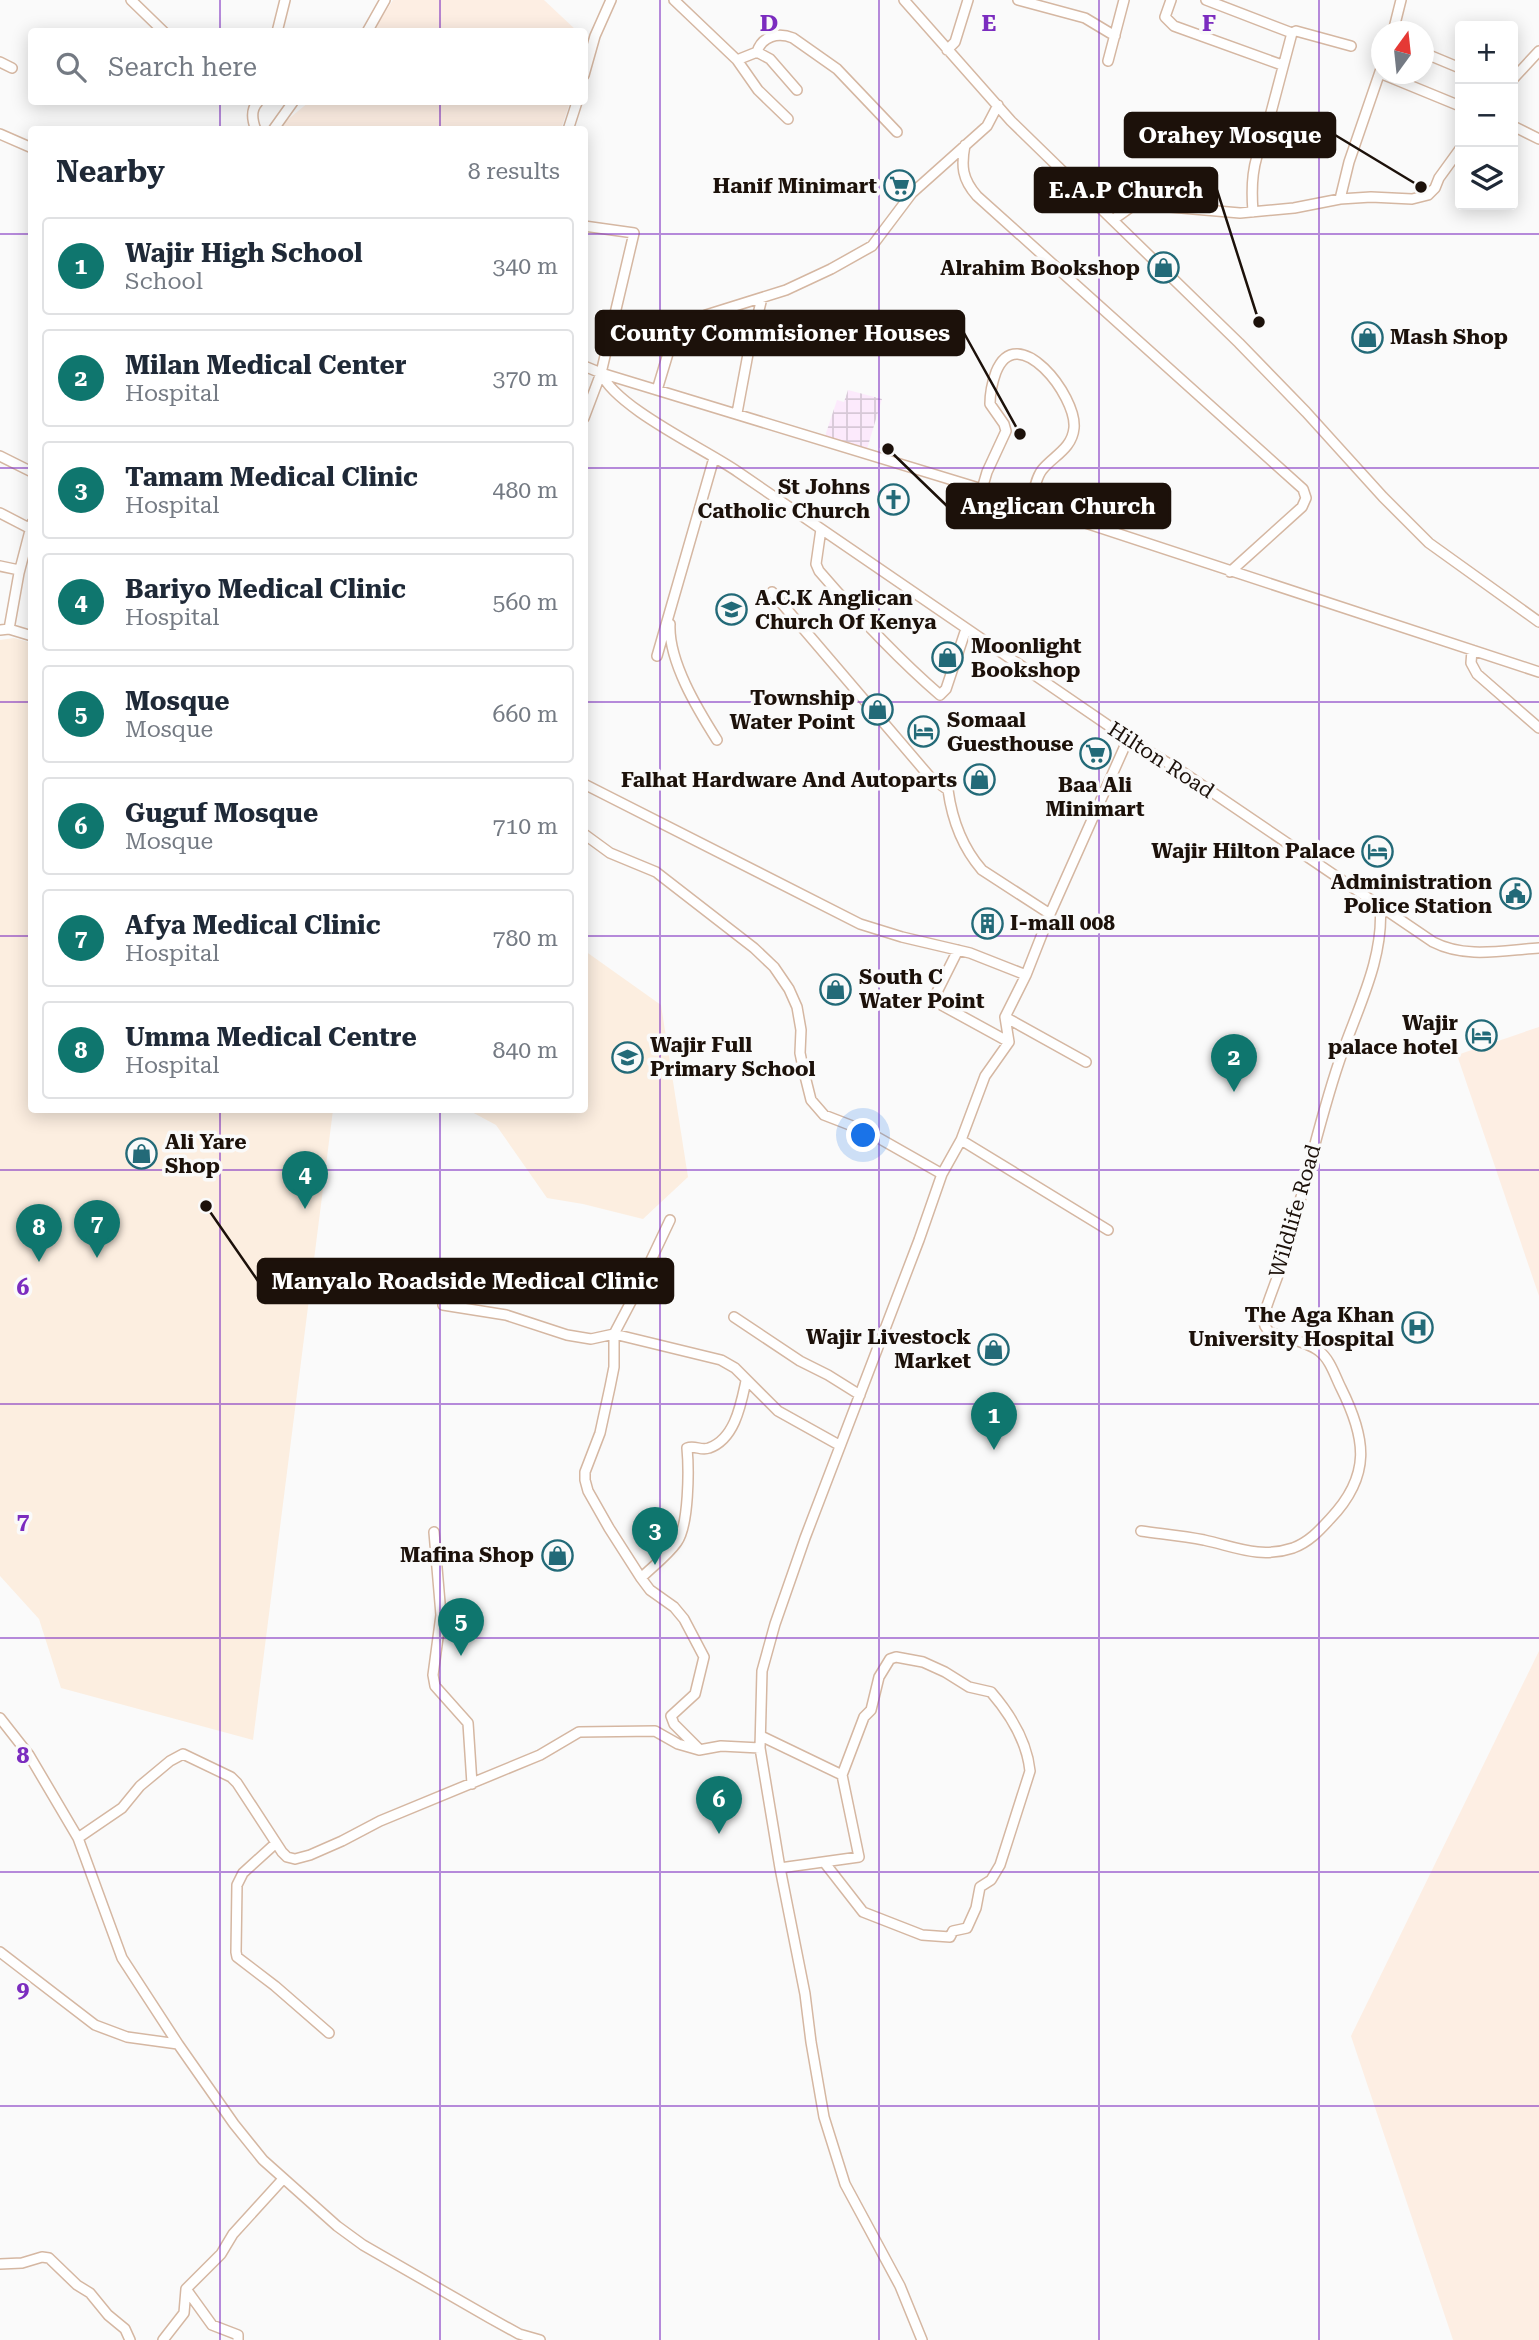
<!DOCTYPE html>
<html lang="en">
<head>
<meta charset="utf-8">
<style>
  body { margin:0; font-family:"Roboto Serif",serif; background:#f2f2f3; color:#1f2937 }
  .controls { position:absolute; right:21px; top:21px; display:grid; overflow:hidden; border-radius:7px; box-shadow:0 4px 18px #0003 }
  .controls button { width:63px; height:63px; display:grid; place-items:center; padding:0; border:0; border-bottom:2px solid #e0e1e3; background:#fff; color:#1f2937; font:35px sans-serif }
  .compass { position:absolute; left:1371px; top:21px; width:63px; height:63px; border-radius:50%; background:#fff; box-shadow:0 4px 18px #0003; rotate:15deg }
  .you { position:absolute; left:864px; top:1136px; width:24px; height:24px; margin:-18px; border:5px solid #fff; border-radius:50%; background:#1a73e8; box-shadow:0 0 0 10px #1a73e833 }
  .badge { display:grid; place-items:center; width:46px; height:46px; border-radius:50%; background:#0f766e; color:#fff; font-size:23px; font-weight:700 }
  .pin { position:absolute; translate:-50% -58px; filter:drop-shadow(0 2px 4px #0008) }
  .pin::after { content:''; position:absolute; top:37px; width:24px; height:21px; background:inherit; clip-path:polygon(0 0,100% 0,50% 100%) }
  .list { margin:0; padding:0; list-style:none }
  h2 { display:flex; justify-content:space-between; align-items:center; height:91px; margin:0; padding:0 28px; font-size:30px }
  h2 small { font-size:23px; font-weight:400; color:#747a83 }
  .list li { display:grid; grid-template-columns:46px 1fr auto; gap:21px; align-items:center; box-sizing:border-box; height:98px; margin:0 14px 14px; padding:0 14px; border:2px solid #e0e1e3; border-radius:7px }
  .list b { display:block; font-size:26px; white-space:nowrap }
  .list p { margin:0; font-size:23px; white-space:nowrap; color:#747a83 }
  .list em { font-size:23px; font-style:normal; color:#747a83 }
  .icon { flex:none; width:38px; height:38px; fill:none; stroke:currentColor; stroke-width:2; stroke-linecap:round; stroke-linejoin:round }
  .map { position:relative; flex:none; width:1539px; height:2340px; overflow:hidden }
  .search { position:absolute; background:#fff; box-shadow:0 4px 18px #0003; left:28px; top:28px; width:560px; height:77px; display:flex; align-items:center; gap:18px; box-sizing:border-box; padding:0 24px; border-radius:7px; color:#747a83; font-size:26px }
  .panel { position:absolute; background:#fff; box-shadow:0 4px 18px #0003; left:28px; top:126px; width:560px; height:987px; border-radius:7px }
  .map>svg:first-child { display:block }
</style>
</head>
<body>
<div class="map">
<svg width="1539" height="2340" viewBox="0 0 1539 2340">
  <defs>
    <pattern id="industrial-grid" width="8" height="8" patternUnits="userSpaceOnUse" patternTransform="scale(1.75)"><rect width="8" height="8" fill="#fceafc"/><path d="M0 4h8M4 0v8" fill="none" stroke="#d7c8d7"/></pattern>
  </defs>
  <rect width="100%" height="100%" fill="#fafafa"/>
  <path fill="#fdeee3" d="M393 0H544L577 31H373Z
    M309 102H570L561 129H281L286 121Z
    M1539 1027V1296L1457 1055Z
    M1539 1651V2340H1453L1351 2036Z"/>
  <path fill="url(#industrial-grid)" d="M848 390 882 399 867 449 825 436 837 400 844 402Z"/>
  <path fill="#fceee0" d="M14 638 32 643V1110H333L253 1740 61 1688 39 1619 0 1576V640Z
    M585 951 661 1005 688 1177 643 1219 583 1204 547 1198 496 1125 468 1110H584Z"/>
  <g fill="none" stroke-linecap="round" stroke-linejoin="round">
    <defs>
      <path id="minor" d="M131 0 164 32
        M674 0 737 60 758 90 788 119
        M904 0 1011 121 1239 343 1306 412 1383 497 1429 543 1539 622
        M1018 0 1085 18 1115 36
        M1171 0 1165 17 1174 26 1282 65
        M1206 0 1292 33 1296 31 1351 46
        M277 32 285 0
        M367 32 385 0
        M1393 32 1401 0
        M947 50 955 42 968 0
        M757 52 770 59 797 90
        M1424 53 1460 68
        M737 60 757 52C762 36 778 32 793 38L837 69 897 132
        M1108 61 1124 0
        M0 62 12 68
        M1382 74 1460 106
        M584 75 595 36 611 0
        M1513 79 1539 51
        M1405 83 1411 74
        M1513 126 1539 139
        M256 130C252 120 251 109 258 102
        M273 130 293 102
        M568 130 577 102
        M0 134 32 148
        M965 145C961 166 962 179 977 196L1303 489 1306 498 1302 507 1230 572
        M1340 199 1349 162 1382 66
        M1253 212C1251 186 1252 162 1264 139L1292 33
        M1114 219 1135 204 1240 213 1294 208 1340 199 1371 197 1412 199 1428 195 1435 188 1439 178 1460 149
        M584 226 634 233 601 373 584 418
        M584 366 601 373 982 489 1539 672
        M601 373C616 408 705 449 738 472 868 561 998 650 1128 739L1181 771 1433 942C1466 959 1504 950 1539 948
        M657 390 673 337 680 326 706 315 786 290 831 269 872 246 912 193 987 126 998 105
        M737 413 748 354 762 298
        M0 456 32 472
        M982 489 987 472 1006 431 1004 424 990 404C990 393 992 383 996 372 1017 319 1077 396 1074 428 1072 449 1053 456 1042 470 1035 479 1033 496 1031 506
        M0 513 29 528
        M821 529 816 564 819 571C857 615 896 657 940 695L946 689 966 629
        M0 566 19 570
        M772 592 930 777 948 790C952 819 962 847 982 870L1050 914
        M670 624C668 661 698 710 717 740
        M9 629 32 636
        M0 630 9 629 19 573 32 523
        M1472 650 1471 663 1477 674 1539 728
        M657 656 714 458
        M584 784 860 924 902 937 970 953 1026 975
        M584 834 610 853 656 872 754 948 774 967 789 989 797 1007 801 1030 800 1053 804 1072 811 1100 824 1115 868 1132 942 1174
        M958 950 935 996 936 1002 1009 1042
        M1005 1017 1086 1062
        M961 1140 1108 1230
        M670 1220 634 1296 614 1334V1367L610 1387 600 1433 585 1472V1480L588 1491 609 1528 641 1578 650 1590 674 1607 684 1619 704 1657 695 1694 671 1716 674 1724 698 1748
        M443 1305 506 1315 567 1335 591 1339 614 1334 721 1360 735 1368 778 1411 839 1445
        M734 1317 800 1361 828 1375 860 1395
        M1141 1531C1162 1534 1183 1536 1204 1540 1236 1547 1260 1559 1293 1548 1309 1542 1319 1531 1330 1519 1372 1475 1366 1438 1341 1388 1335 1376 1330 1359 1319 1351 1306 1341 1285 1338 1269 1332L1265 1326 1263 1318C1269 1297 1278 1278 1284 1257 1304 1193 1317 1127 1339 1062 1356 1011 1385 959 1380 904
        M434 1532 441 1615 433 1675 435 1686 468 1723 472 1784
        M641 1578C652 1567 668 1555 677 1542 689 1525 689 1469 687 1448 695 1445 701 1451 709 1448 735 1439 741 1404 746 1381
        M0 1718 29 1755 78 1838 122 1958 178 2044
        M761 1736 842 1775
        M78 1838 122 1808 140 1786 170 1761 183 1754 231 1777 237 1783 282 1852 287 1857 295 1859 310 1855 342 1841 380 1821 540 1755 579 1732 655 1731 678 1744 699 1750 721 1746 760 1748
        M276 1843 243 1873 237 1885 236 1952 237 1957 275 1986 329 2033
        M780 1868 859 1857 842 1775 864 1717 871 1710 879 1677 890 1659 896 1657 923 1662 945 1672 969 1687 991 1692C1010 1714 1027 1742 1030 1771L1000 1865 991 1880 980 1887 976 1908 967 1928 953 1931 950 1937 922 1935 863 1912 824 1862
        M0 1952 95 2025 127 2037 178 2044 234 2124 263 2160 337 2226 363 2245 490 2318 519 2334 540 2340
        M0 2264 22 2263 42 2257 49 2258 77 2285 90 2293 108 2315 125 2329 130 2340
        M186 2289 212 2325 238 2335V2340
        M163 2340 184 2313 186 2289 221 2254 233 2234 283 2179
        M922 2340 900 2286 845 2184 824 2117 811 2042 805 1994 780 1868 760 1748 762 1671 775 1624 805 1538 919 1240 942 1174 961 1140 985 1076 1009 1042 1005 1017 1026 975 1050 914 1128 739"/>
    </defs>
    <use href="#minor" stroke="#d5b7a2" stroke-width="12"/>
    <use href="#minor" stroke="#fff" stroke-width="9"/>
  </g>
  <path fill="none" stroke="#7b2cbf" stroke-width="2" stroke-opacity="0.55" d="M220 0V32M440 0V32M660 0V2340M879 0V2340M1099 0V2340M1319 0V2340M220 102V130M440 102V130M0 234H32M584 234H1539M0 468H32M584 468H1539M0 702H32M584 702H1539M0 936H32M584 936H1539M220 1110V2340M440 1110V2340M0 1170H1539M0 1404H1539M0 1638H1539M0 1872H1539M0 2106H1539"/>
  <defs>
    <symbol id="supermarket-ring" viewBox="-11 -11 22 22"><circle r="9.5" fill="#fafafa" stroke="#236a78" stroke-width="1.5"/><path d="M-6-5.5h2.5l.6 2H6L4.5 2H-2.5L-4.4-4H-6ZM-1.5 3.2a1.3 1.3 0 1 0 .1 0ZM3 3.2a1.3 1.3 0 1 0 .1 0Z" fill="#236a78"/></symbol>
    <symbol id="shop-ring" viewBox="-11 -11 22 22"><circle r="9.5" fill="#fafafa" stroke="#236a78" stroke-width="1.5"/><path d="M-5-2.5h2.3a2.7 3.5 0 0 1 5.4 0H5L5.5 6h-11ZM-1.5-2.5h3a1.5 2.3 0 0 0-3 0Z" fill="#236a78"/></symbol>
    <symbol id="church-ring" viewBox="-11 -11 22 22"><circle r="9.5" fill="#fafafa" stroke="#236a78" stroke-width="1.5"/><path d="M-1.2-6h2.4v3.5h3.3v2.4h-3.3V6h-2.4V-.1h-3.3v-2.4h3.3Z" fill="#236a78"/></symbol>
    <symbol id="school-ring" viewBox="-11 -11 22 22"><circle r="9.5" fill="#fafafa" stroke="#236a78" stroke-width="1.5"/><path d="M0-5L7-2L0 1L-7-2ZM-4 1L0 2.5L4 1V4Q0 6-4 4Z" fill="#236a78"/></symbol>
    <symbol id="hotel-ring" viewBox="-11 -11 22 22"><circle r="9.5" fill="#fafafa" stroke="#236a78" stroke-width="1.5"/><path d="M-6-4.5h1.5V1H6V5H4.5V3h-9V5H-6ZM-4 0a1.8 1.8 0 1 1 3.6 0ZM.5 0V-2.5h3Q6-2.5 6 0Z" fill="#236a78"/></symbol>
    <symbol id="civic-ring" viewBox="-11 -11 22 22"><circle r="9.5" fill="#fafafa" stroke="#236a78" stroke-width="1.5"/><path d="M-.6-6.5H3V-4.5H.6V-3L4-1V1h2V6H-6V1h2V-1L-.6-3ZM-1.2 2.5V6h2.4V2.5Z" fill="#236a78"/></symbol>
    <symbol id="building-ring" viewBox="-11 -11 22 22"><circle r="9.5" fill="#fafafa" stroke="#236a78" stroke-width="1.5"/><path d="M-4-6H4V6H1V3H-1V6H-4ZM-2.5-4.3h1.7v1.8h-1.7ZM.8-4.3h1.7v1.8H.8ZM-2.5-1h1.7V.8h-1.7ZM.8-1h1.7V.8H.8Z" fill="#236a78"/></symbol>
    <symbol id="hospital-ring" viewBox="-11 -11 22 22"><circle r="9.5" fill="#fafafa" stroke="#236a78" stroke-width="1.5"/><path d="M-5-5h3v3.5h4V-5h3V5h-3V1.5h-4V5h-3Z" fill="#236a78"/></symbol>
  </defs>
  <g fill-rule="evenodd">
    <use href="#supermarket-ring" x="882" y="168" width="35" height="35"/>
    <use href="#shop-ring" x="1146" y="250" width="35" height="35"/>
    <use href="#shop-ring" x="1350" y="320" width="35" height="35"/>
    <use href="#church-ring" x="876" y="482" width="35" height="35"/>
    <use href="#school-ring" x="714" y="592" width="35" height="35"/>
    <use href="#shop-ring" x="930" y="640" width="35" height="35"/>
    <use href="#shop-ring" x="860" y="692" width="35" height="35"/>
    <use href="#hotel-ring" x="906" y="714" width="35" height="35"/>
    <use href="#supermarket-ring" x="1078" y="736" width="35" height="35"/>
    <use href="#shop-ring" x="962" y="762" width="35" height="35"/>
    <use href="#hotel-ring" x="1360" y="834" width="35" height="35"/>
    <use href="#civic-ring" x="1498" y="876" width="35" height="35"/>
    <use href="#building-ring" x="970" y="906" width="35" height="35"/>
    <use href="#shop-ring" x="818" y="972" width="35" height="35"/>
    <use href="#hotel-ring" x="1464" y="1018" width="35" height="35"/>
    <use href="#school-ring" x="610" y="1040" width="35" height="35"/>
    <use href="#shop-ring" x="124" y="1136" width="35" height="35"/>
    <use href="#hospital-ring" x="1400" y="1310" width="35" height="35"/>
    <use href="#shop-ring" x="976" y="1332" width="35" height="35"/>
    <use href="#shop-ring" x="540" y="1538" width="35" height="35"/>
  </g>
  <g text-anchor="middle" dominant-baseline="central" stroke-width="7" stroke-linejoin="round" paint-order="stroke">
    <g font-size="21" font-weight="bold" fill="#1c110a" stroke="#fafafa" text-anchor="end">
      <text x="877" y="186">Hanif Minimart</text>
      <text x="1140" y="268">Alrahim Bookshop</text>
      <text x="1390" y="337" text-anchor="start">Mash Shop</text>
      <text x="870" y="487">St Johns<tspan x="870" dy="24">Catholic Church</tspan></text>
      <text x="755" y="598" text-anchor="start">A.C.K Anglican<tspan x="755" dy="24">Church Of Kenya</tspan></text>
      <text x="971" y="646" text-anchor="start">Moonlight<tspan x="971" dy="24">Bookshop</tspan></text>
      <text x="855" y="698">Township<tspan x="855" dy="24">Water Point</tspan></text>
      <text x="947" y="720" text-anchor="start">Somaal<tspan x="947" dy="24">Guesthouse</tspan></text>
      <text x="957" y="780">Falhat Hardware And Autoparts</text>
      <text x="1095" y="785" text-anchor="middle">Baa Ali<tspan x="1095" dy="24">Minimart</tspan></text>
      <text x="1355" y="851">Wajir Hilton Palace</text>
      <text x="1492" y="882">Administration<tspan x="1492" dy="24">Police Station</tspan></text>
      <text x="1010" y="923" text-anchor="start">I-mall 008</text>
      <text x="859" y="977" text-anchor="start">South C<tspan x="859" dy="24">Water Point</tspan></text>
      <text x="1458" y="1023">Wajir<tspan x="1458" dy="24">palace hotel</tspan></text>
      <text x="650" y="1045" text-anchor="start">Wajir Full<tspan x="650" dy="24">Primary School</tspan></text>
      <text x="165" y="1142" text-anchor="start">Ali Yare<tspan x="165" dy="24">Shop</tspan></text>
      <text x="1394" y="1315">The Aga Khan<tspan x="1394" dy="24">University Hospital</tspan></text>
      <text x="971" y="1337">Wajir Livestock<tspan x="971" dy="24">Market</tspan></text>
      <text x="534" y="1555">Mafina Shop</text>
    </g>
    <g font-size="21" fill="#1c110a" stroke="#fafafa">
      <text transform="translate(1161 760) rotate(33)">Hilton Road</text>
      <text transform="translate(1295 1211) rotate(-74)">Wildlife Road</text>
    </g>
  </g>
  <g font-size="23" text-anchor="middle" font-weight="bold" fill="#7b2cbf" stroke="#fafafa" stroke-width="7" stroke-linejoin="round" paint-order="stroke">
    <text x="769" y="31">D</text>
    <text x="989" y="31">E</text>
    <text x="1209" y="31">F</text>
    <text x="23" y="1295">6</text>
    <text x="23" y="1529">7</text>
    <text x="23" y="1763">8</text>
    <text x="23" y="1997">9</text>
  </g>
  <path fill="none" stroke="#1c110a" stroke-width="2.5" d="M1421 187L1335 135M1259 322L1217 190M1020 434L964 333M888 449L947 506M206 1206L258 1281"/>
  <g fill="#1c110a" stroke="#fafafa" stroke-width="2.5">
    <circle cx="1421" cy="187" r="7"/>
    <circle cx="1259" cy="322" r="7"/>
    <circle cx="1020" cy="434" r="7"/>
    <circle cx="888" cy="449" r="7"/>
    <circle cx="206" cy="1206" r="7"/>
  </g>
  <g fill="#1c110a" stroke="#1c110a" stroke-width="2.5">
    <rect x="1125" y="113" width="210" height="44" rx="7"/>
    <rect x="1035" y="168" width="182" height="44" rx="7"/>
    <rect x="596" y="311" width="368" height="44" rx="7"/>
    <rect x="947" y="484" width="223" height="44" rx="7"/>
    <rect x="258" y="1259" width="415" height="44" rx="7"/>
  </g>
  <g font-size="23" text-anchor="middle" font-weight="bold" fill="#fff">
    <text x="1230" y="143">Orahey Mosque</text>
    <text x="1126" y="198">E.A.P Church</text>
    <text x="780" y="341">County Commisioner Houses</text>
    <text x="1058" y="514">Anglican Church</text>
    <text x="465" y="1289">Manyalo Roadside Medical Clinic</text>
  </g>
</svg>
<div class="controls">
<button>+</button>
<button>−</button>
<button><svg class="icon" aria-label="layers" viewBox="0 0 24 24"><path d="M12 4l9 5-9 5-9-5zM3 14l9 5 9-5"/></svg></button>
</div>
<svg class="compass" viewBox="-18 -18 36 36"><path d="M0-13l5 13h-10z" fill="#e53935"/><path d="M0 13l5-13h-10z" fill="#747a83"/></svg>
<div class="you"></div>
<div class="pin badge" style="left:994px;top:1450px">1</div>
<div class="pin badge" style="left:1234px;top:1092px">2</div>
<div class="pin badge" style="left:655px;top:1565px">3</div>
<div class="pin badge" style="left:305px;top:1209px">4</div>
<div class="pin badge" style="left:461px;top:1656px">5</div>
<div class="pin badge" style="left:719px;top:1834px">6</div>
<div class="pin badge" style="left:97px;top:1258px">7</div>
<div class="pin badge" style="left:39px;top:1262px">8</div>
<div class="search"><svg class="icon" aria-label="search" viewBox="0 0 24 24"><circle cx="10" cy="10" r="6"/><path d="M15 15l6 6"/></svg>Search here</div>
<section class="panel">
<h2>Nearby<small>8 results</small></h2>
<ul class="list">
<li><span class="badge">1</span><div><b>Wajir High School</b><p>School</p></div><em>340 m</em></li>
<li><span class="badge">2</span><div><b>Milan Medical Center</b><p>Hospital</p></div><em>370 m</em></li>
<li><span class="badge">3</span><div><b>Tamam Medical Clinic</b><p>Hospital</p></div><em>480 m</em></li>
<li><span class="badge">4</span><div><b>Bariyo Medical Clinic</b><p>Hospital</p></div><em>560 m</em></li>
<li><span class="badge">5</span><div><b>Mosque</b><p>Mosque</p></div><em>660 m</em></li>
<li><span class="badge">6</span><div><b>Guguf Mosque</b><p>Mosque</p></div><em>710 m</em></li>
<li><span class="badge">7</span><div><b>Afya Medical Clinic</b><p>Hospital</p></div><em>780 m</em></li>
<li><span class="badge">8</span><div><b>Umma Medical Centre</b><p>Hospital</p></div><em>840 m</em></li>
</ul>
</section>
</div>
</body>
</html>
